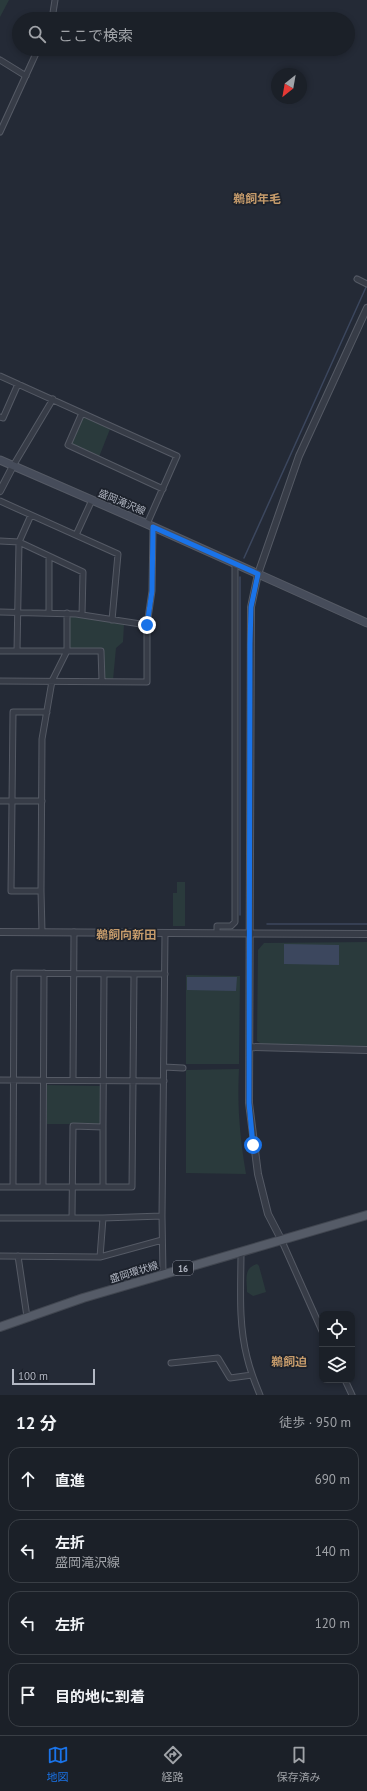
<!DOCTYPE html>
<html lang="ja">
<head>
<meta charset="utf-8">
<style>
  body { margin:0; font-family:"PT Sans","Noto Sans JP",sans-serif; background:#282d34; color:#f1f3f6 }
  .controls { position:absolute; right:12px; bottom:12px; display:grid; overflow:hidden; border-radius:8px; box-shadow:0 2px 6px #0003 }
  .controls button { width:36px; height:36px; display:grid; place-items:center; padding:0; border:0; border-bottom:1px solid #393e45; background:#1b2028; color:#f1f3f6; font:20px sans-serif }
  .compass { position:absolute; left:271px; top:68px; width:36px; height:36px; border-radius:50%; background:#1b2028; box-shadow:0 2px 6px #0003; rotate:211deg }
  .scale { position:absolute; left:12px; bottom:10px; width:83px; box-sizing:border-box; padding-left:4px; border:2px solid #b2b7c3; border-top:0; font-size:11px; line-height:14px; white-space:nowrap; color:#b2b7c3; -webkit-text-stroke:3px #1d222c; paint-order:stroke }
  .stop { position:absolute; width:12px; height:12px; margin:-9px; border:3px solid #1a73e8; border-radius:50%; background:#fff }
  .stop.end { background:#1a73e8; border-color:#fff; box-shadow:0 1px 4px #0008 }
  .list { margin:0; padding:0; list-style:none }
  h2 { display:flex; justify-content:space-between; align-items:center; height:52px; margin:0; padding:0 16px; font-size:17px }
  h2 small { font-size:13px; font-weight:400; color:#a0a3a8 }
  .list li { display:grid; grid-template-columns:26px 1fr auto; gap:12px; align-items:center; box-sizing:border-box; height:64px; margin:0 8px 8px; padding:0 8px; border:1px solid #393e45; border-radius:12px }
  .list b { display:block; font-size:15px; white-space:nowrap }
  .list p { margin:0; font-size:13px; white-space:nowrap; color:#a0a3a8 }
  .list em { font-size:13px; font-style:normal; color:#a0a3a8 }
  .icon { flex:none; width:22px; height:22px; fill:none; stroke:currentColor; stroke-width:2; stroke-linecap:round; stroke-linejoin:round }
  .map { position:relative; flex:none; width:367px; height:1395px; overflow:hidden }
  .search { position:absolute; background:#1b2028; box-shadow:0 2px 6px #0003; left:12px; right:12px; top:12px; height:44px; display:flex; align-items:center; gap:10px; box-sizing:border-box; padding:0 14px; border-radius:22px; color:#a0a3a8; font-size:15px }
  .sheet { height:340px; background:#1b2028 }
  nav { display:flex; justify-content:space-around; align-items:center; box-sizing:border-box; height:56px; border-top:1px solid #393e45; background:#1b2028; font-size:11px; color:#a0a3a8 }
  nav a { display:grid; justify-items:center; gap:2px }
  nav .on { color:#1a73e8 }
  .map>svg:first-child { display:block }
</style>
</head>
<body>
<div class="map">
<svg width="367" height="1395" viewBox="0 0 367 1395">
  <rect width="100%" height="100%" fill="#242a36"/>
  <path fill="#2a3a3c" d="M0 0H9L0 17Z
    M83 416 110 429 99 457 72 445 71 442Z
    M68 614 124 624 123 642 116 648 113 680 103 679 102 649H68Z
    M177 882H185V926H173V893H177Z
    M367 942V1046L261 1044 257 1041 258 950 264 943Z
    M186 975 240 976 239 1064H186Z
    M239 1069C237 1106 240 1138 246 1174L186 1173V1070Z
    M47 1085 100 1086V1124H47Z
    M257 1264 259 1266 266 1292 253 1296 247 1292C247 1280 243 1268 257 1264Z"/>
  <path fill="#3c475e" d="M284 944 339 945V965L284 964Z
    M187 977H237L236 991 187 990Z"/>
  <g fill="none" stroke-linecap="round" stroke-linejoin="round">
    <path stroke="#3c475e" stroke-width="1.5" d="M244 558 367 285
      M240 577V915
      M267 924H367"/>
    <defs>
      <path id="minor" d="M52 19 55 0
        M0 60 26 76
        M0 132 38 49
        M357 279 367 284
        M0 376 177 456 147 524
        M82 413 68 445 163 489
        M0 417 3 418 18 384
        M13 466 53 399
        M0 501 118 554 112 620
        M76 535 92 500
        M0 541 19 542 83 572 82 615
        M0 612 76 614 147 625
        M49 613V557
        M0 651H101L102 681
        M17 651 19 542 31 515
        M0 681 147 682V625L152 591 153 527
        M0 801H42
        M41 891H11L13 712H47
        M42 932 41 891 42 739 52 681 67 651V613
        M217 933V926H231L235 922V564
        M134 974H165
        M164 1067 183 1068
        M0 1080 164 1081
        M73 1080 74 932
        M0 1187H132L134 974 14 973 13 1187
        M43 1187 44 973
        M103 1187V1127
        M72 1217 73 1126 103 1127 104 974
        M0 1218H103L162 1216
        M281 1239 322 1331
        M241 1251C241 1286 238 1322 247 1357 250 1370 255 1383 260 1395
        M0 1256 100 1257 162 1240
        M18 1256 27 1317
        M100 1257 103 1218
        M163 1274 162 1216 165 933
        M171 1363 218 1358 230 1378 252 1375
        M345 1380 352 1395"/>
      <path id="tertiary" d="M0 491 13 466
        M0 932 367 934
        M250 1047 367 1050
        M281 1239 268 1214 258 1174 249 1103 251 607 258 574 299 456 367 308"/>
      <path id="secondary" d="M0 460 147 524 367 623"/>
      <path id="primary" d="M0 1327 83 1298 367 1215"/>
    </defs>
    <use href="#minor" stroke="#555a65" stroke-width="7"/>
    <use href="#tertiary" stroke="#555a65" stroke-width="8"/>
    <use href="#secondary" stroke="#555a65" stroke-width="9"/>
    <use href="#primary" stroke="#414650" stroke-width="10"/>
    <use href="#minor" stroke="#373c47" stroke-width="5"/>
    <use href="#tertiary" stroke="#373c47" stroke-width="6"/>
    <use href="#secondary" stroke="#464c5a" stroke-width="7"/>
    <use href="#primary" stroke="#555b67" stroke-width="8"/>
  </g>
  <g fill="none" stroke-linecap="round" stroke-linejoin="round">
    <path stroke="#1a73e8" stroke-width="5" d="M147 625 152 591 153 527 258 574 251 607 250 644 249 1103 253 1145"/>
  </g>
  <g text-anchor="middle" dominant-baseline="central" stroke-width="3.5" stroke-linejoin="round" paint-order="stroke">
    <rect fill="#1d222c" stroke="#858a96" stroke-width="1" x="173" y="1261" width="20" height="14" rx="3"/>
    <g font-size="9" font-weight="bold" fill="#b2b7c3">
      <text x="183" y="1268">16</text>
    </g>
    <g font-size="10" fill="#b2b7c3" stroke="#1d222c">
      <text transform="translate(122 502) rotate(23)">盛岡滝沢線</text>
      <text transform="translate(134 1272) rotate(-17)">盛岡環状線</text>
    </g>
    <g font-size="12" font-weight="bold" fill="#c59b6b" stroke="#1d222c">
      <text x="257" y="198">鵜飼年毛</text>
      <text x="126" y="934">鵜飼向新田</text>
      <text x="289" y="1361">鵜飼迫</text>
    </g>
  </g>
</svg>
<div class="controls">
<button><svg class="icon" aria-label="locate" viewBox="0 0 24 24"><circle cx="12" cy="12" r="6"/><path d="M12 2v4M12 18v4M2 12h4M18 12h4"/></svg></button>
<button><svg class="icon" aria-label="layers" viewBox="0 0 24 24"><path d="M12 4l9 5-9 5-9-5zM3 14l9 5 9-5"/></svg></button>
</div>
<svg class="compass" viewBox="-18 -18 36 36"><path d="M0-13l5 13h-10z" fill="#e53935"/><path d="M0 13l5-13h-10z" fill="#a0a3a8"/></svg>
<div class="scale">100 m</div>
<div class="stop" style="left:253px;top:1145px"></div>
<div class="stop end" style="left:147px;top:625px"></div>
<div class="search"><svg class="icon" aria-label="search" viewBox="0 0 24 24"><circle cx="10" cy="10" r="6"/><path d="M15 15l6 6"/></svg>ここで検索</div>
</div>
<section class="sheet">
<h2>12 分<small>徒歩 · 950 m</small></h2>
<ul class="list">
<li><svg class="icon" aria-label="ahead" viewBox="0 0 24 24"><path d="M12 20V5M6 11l6-6 6 6"/></svg><div><b>直進</b></div><em>690 m</em></li>
<li><svg class="icon" aria-label="left" viewBox="0 0 24 24"><path d="M17 20v-9H6M10 6l-5 5 5 5"/></svg><div><b>左折</b><p>盛岡滝沢線</p></div><em>140 m</em></li>
<li><svg class="icon" aria-label="left" viewBox="0 0 24 24"><path d="M17 20v-9H6M10 6l-5 5 5 5"/></svg><div><b>左折</b></div><em>120 m</em></li>
<li><svg class="icon" aria-label="arrive" viewBox="0 0 24 24"><path d="M6 21V4h12l-3 4 3 4H6"/></svg><div><b>目的地に到着</b></div></li>
</ul>
</section>
<nav>
<a class="on"><svg class="icon" aria-label="map" viewBox="0 0 24 24"><path d="M3 6l6-2 6 2 6-2v14l-6 2-6-2-6 2zM9 4v14M15 6v14"/></svg>地図</a>
<a><svg class="icon" aria-label="directions" viewBox="0 0 24 24"><path d="M12 3l9 9-9 9-9-9zM9 14v-3h6M13 9l2 2-2 2"/></svg>経路</a>
<a><svg class="icon" aria-label="saved" viewBox="0 0 24 24"><path d="M7 4h10v16l-5-4-5 4z"/></svg>保存済み</a>
</nav>
</body>
</html>
